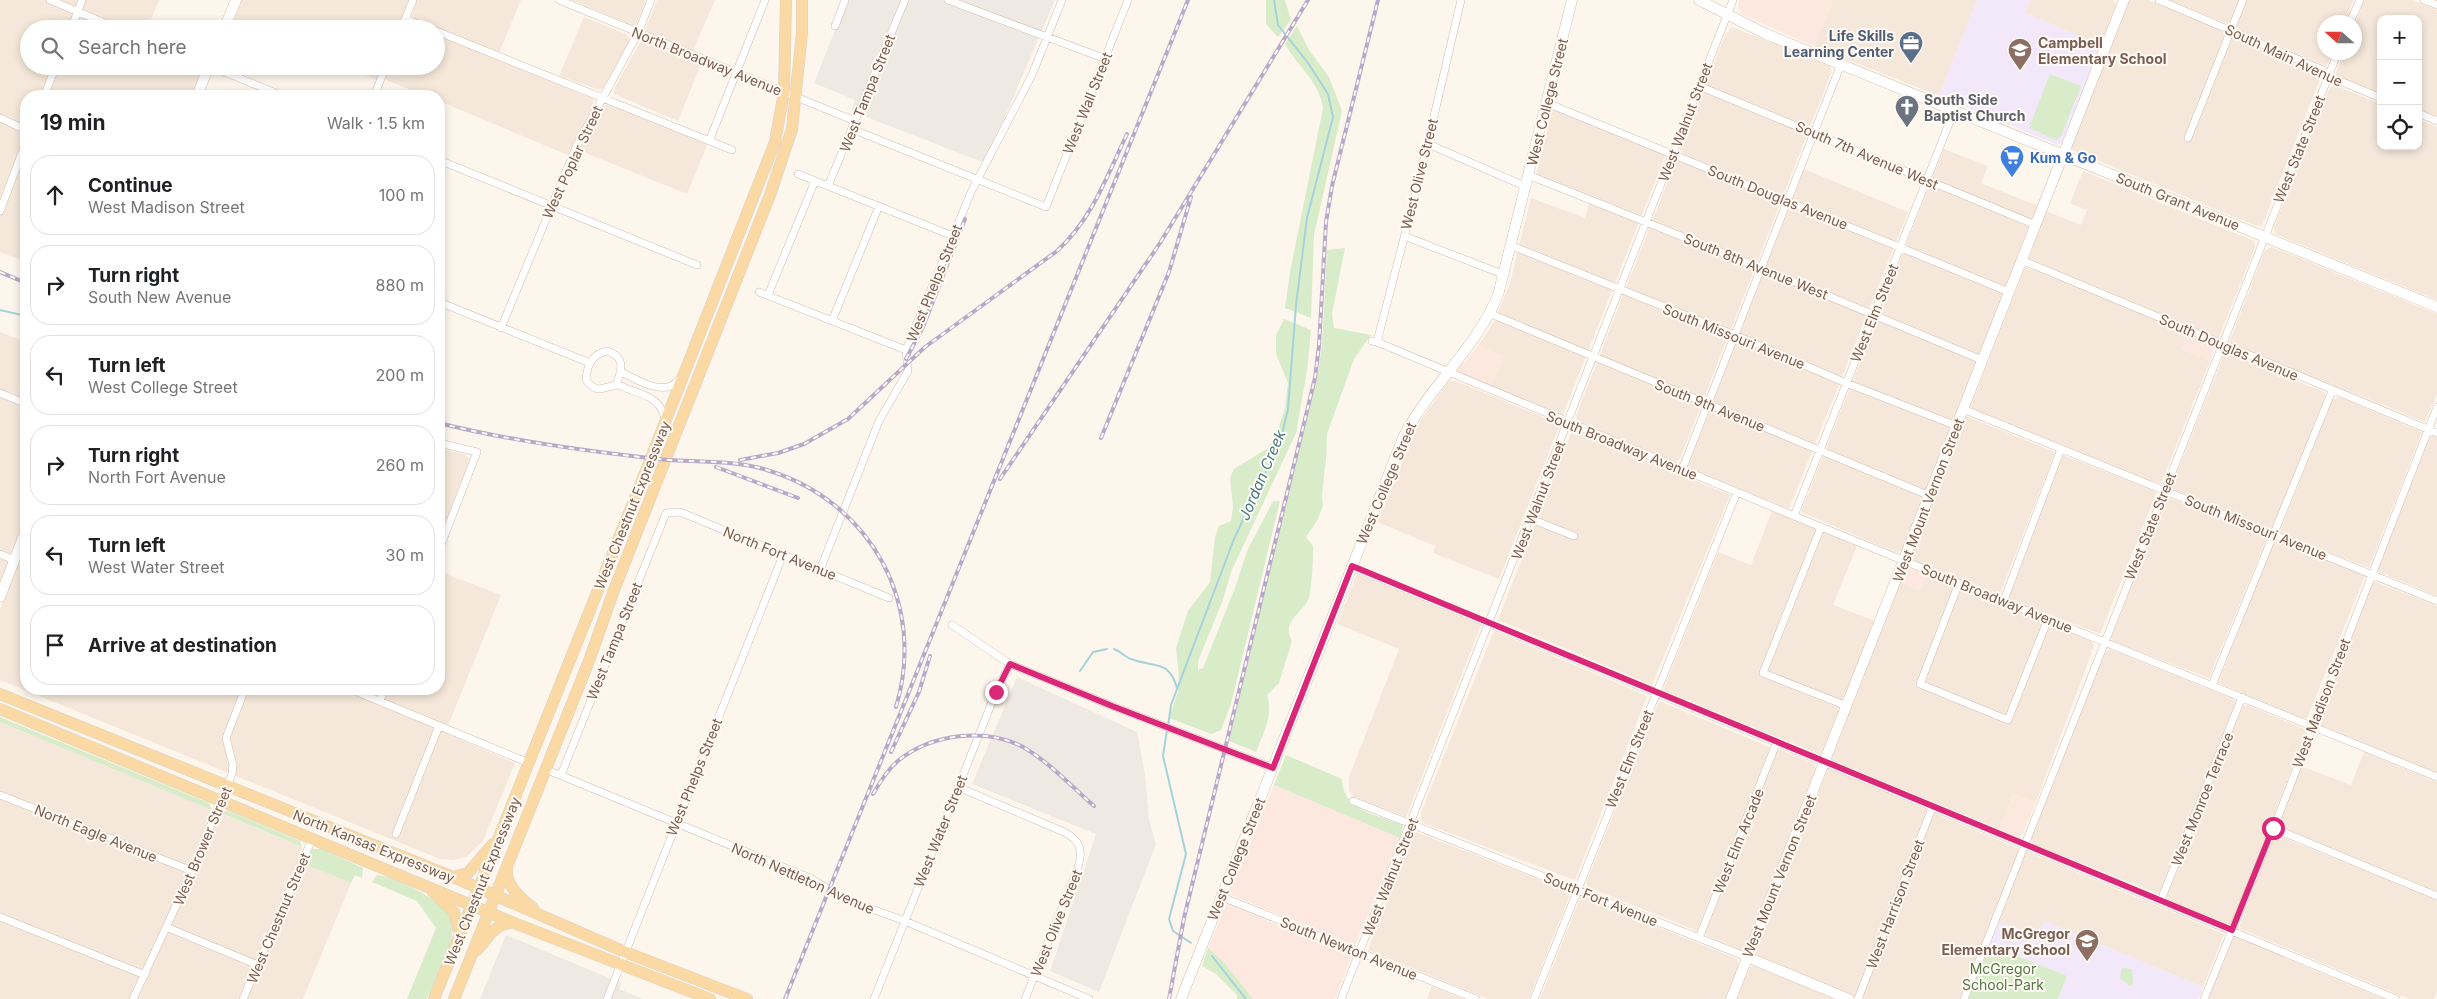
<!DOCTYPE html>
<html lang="en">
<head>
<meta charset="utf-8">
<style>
  body { margin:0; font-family:Inter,sans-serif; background:#f6f6f6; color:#202124 }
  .controls { position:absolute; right:15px; top:15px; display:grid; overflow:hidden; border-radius:10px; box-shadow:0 2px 8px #0003 }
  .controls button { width:45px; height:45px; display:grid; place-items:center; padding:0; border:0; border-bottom:1px solid #e0e0e0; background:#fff; color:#202124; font:25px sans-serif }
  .compass { position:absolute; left:2317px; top:15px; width:45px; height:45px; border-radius:50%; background:#fff; box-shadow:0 2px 8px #0003; rotate:291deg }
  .stop { position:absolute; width:15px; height:15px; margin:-11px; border:4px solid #db2777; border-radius:50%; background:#fff }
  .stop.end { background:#db2777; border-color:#fff; box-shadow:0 1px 5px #0008 }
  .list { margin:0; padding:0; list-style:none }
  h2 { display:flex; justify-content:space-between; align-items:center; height:65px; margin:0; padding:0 20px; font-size:21px }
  h2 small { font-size:16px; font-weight:400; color:#757577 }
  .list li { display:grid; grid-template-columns:32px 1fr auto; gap:15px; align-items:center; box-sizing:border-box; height:80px; margin:0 10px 10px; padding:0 10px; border:1px solid #e0e0e0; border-radius:20px }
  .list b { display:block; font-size:19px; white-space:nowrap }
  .list p { margin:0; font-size:16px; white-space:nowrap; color:#757577 }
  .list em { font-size:16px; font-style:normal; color:#757577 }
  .icon { flex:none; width:28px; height:28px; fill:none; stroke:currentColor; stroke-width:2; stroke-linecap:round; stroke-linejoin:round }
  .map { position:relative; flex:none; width:2437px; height:999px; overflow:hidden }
  .search { position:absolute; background:#fff; box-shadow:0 2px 8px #0003; left:20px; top:20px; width:425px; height:55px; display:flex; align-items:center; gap:12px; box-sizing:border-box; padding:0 18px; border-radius:28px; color:#757577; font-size:19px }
  .panel { position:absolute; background:#fff; box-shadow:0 2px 8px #0003; left:20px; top:90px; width:425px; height:605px; border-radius:20px }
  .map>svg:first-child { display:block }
</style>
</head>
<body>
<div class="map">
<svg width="2437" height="999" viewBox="0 0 2437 999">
  <rect width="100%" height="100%" fill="#fdf6ec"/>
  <path fill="#f5e8da" d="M0 0H159L147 29H29V66H194L199 69 202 73 193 96H26V262L0 252Z
    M242 0H410L398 29H254L234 20Z
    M417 0H521L499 53 414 18 412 15Z
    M572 0H646L637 23 633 26Z
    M657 0H715L693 51 647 32 646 28Z
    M1833 0H1977L1939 96 1814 46Z
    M2030 0H2114L2116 6 2100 45 2025 13Z
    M2129 0H2149L2322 74 2262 226 2254 225 2072 150V142Z
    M2169 0H2239L2231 21 2227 24Z
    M2245 0H2354L2345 22H2324V52L2333 53 2326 66 2238 29 2236 24Z
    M2364 0H2412L2437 10V119L2418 112V19H2381V96L2335 76 2343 53 2354 52 2355 25Z
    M584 17 626 34 629 38 627 46 603 88 600 90 559 76Z
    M1732 27 1830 66 1832 71 1680 459 1675 462 1578 422 1576 416 1725 35Z
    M436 34 593 99V106L568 155 439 101V96H426L384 79 389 66H436Z
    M641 41 701 64 678 121 614 94 615 87Z
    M345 66H383L377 80Z
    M2330 87H2339L2381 104V146H2418V119L2437 127V300L2275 234 2274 227Z
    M607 104H610L708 143 687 194 588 154 580 149 603 107Z
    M1553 108 1665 154V156L1562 417 1491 387 1479 345 1495 320 1510 283 1531 198 1585 218 1591 197 1536 175Z
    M1944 149 1988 166 1981 183 2038 206 1902 551 1895 552 1801 512Z
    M1804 169 1908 212 1789 509 1690 469 1688 466Z
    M2083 171 2254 241 2255 247 2219 337H2214L2028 260 2046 211 2081 225 2087 210 2070 203Z
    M2272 247 2437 314V394L2425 422 2229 343 2265 250Z
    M2025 267 2188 333 2182 349 2210 361 2162 481 2159 483 2153 482 1970 408Z
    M0 332 26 342V519L0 586Z
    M2225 352 2324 392 2326 395 2272 529 2174 491 2171 487Z
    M1449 380 1458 382 1560 424 1499 579 1433 553 1435 546 1377 522 1419 423Z
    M2339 397 2422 432 2369 568 2281 534 2280 531 2332 400Z
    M1966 416 2055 452 2000 594 1912 560 1913 551Z
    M1572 431 1730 495 1652 685 1498 620Z
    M2430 435 2437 437V596L2377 571Z
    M439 448 464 454 470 459 439 539Z
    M2063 455 2154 491 2156 494 2100 634 2008 598Z
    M2169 498 2265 535 2267 538 2209 678 2114 642 2111 638 2165 501Z
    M1772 511 1857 546 1833 605 1875 621 1821 755 1663 690 1718 552 1751 565Z
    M2274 540 2365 576 2307 718 2303 719 2218 683Z
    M26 544V689H439V571L501 595 445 733 515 763 483 841 466 857 453 860 440 859 0 680V609Z
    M1357 574 1481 625 1406 817 1354 797 1349 790V777L1399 649 1337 624Z
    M1926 574 2091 641 2094 646 2036 802 2013 794 1999 829 1831 760 1900 582 1920 590Z
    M2373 581 2437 606V774L2317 724Z
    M1494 631 1647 696 1575 880 1423 823 1421 820V813Z
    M2110 649 2233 699 2236 702 2159 894 2033 844 2031 838 2105 652Z
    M1659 701 1772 748 1697 931 1588 887 1586 883Z
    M2247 705 2302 728 2306 732 2232 923 2228 925 2168 900 2167 896 2243 706Z
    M0 722 302 847 297 861 351 883 303 999H0Z
    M1781 750 1813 763 1816 768 1746 947 1741 950 1707 936 1705 931 1776 751Z
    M2364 752 2437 782V893L2278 826 2301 766 2351 785Z
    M1828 768 2019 849 1960 999H1858L1757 957 1755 955Z
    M1416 832 1571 892 1529 999H1488L1368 950 1410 837Z
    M2277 835 2437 900V991L2434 999H2409L2239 928 2273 837Z
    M2028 852 2224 934 2203 987 2044 921 2037 937 1999 921 2025 854Z
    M1581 896 1737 959 1739 965 1725 999H1540Z
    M2235 937 2384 999H2208L2232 938Z
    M1751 966 1757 967 1835 999H1736Z
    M1432 986 1463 999H1427Z"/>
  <path fill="#fde8e0" d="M1739 0H1833L1814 46 1741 14 1738 7Z
    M2188 333 2215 346 2210 361 2182 349Z
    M1479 345 1504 357 1491 387 1459 373 1457 369 1460 364 1464 363Z
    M1909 568 1926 574 1920 590 1900 582 1905 570Z
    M1274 785 1400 838 1355 945 1231 895V891Z
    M2013 794 2036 802 2023 833 2018 837 1999 829Z
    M1227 903 1351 957 1335 999H1253L1224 962 1208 948Z"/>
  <path fill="#efe9e4" d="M847 0H1055L985 163 851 111 855 100 814 83Z
    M1017 677 1137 732 1145 774 1149 820 1156 844 1099 992 1050 971 1096 834 972 784Z
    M506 935 621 983 619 989 644 999H480Z"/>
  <path fill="#f3e8fa" d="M1977 0H2030L2025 13 2100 45 2063 142 2056 144 1939 96Z
    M1999 921 2037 937 2044 921 2203 987 2199 999H2058L2067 976 1990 945Z"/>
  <path fill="#d8ecc9" d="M1266 0H1285L1291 20 1278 37 1266 24Z
    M1297 26 1309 50 1329 77 1342 111 1314 235 1311 318 1285 308 1290 272 1323 108C1319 81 1297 66 1285 44Z
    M2050 74 2081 86 2061 136 2056 140 2029 128Z
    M1345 248 1332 314 1334 328 1371 335 1354 359 1327 434 1326 459 1322 495 1323 506 1317 521 1306 537C1308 540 1312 544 1313 547 1314 553 1311 593 1309 598 1302 614 1281 621 1292 641L1279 683 1267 695C1274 714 1263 734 1256 752L1229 741 1318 372 1322 346 1327 250Z
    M1284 319 1311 330 1307 371 1296 433 1231 572 1223 600 1198 661V670L1203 668 1235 588 1247 551 1273 501H1280L1231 704 1221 730 1211 734 1169 718 1178 692 1179 677 1176 648 1188 611 1210 582 1215 537 1219 526 1231 521 1233 506 1230 478 1234 469 1268 448 1277 433 1285 408 1288 383 1276 354V335Z
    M0 717 209 803 212 810 0 722Z
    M1286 755 1342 779C1342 810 1375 814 1400 824L1403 826 1400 838 1274 785Z
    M224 811H229L300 841 302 847 221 813Z
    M312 849H321L359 866 363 868 362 878 355 875 351 883 304 864Z
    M377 875C396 876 454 905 453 927 453 947 435 980 427 999H407L436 928 417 901 372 882Z
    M1990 945 2067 976 2058 999H1968Z
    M1208 948 1224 962 1253 999H1237V995L1216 974 1202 966Z
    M2122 968 2132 969 2133 984 2128 985 2120 978Z"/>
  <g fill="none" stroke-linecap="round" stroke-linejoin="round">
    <path stroke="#a5d3da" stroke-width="2" d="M0 310 26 316
      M1114 649C1120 651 1125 657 1131 659 1154 668 1169 659 1177 688
      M1080 671 1093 652 1107 649
      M1168 726 1171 705 1234 539 1280 442 1288 409 1296 305 1307 218 1333 117 1328 94 1308 63 1278 25 1274 0
      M1167 730 1163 756 1186 854 1169 919 1173 931 1191 943
      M1212 956 1246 999"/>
    <defs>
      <path id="street" d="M50 0 119 29
        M559 0 855 121
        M948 0 1106 59
        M2159 0 2323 70 2328 76 2381 98
        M2424 0 2437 5
        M405 19 431 29
        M2350 22 2360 0
        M835 26 845 0
        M71 29 82 0
        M401 29 413 0
        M436 31 732 150
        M210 66 283 96
        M1699 86 2036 225
        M44 96 56 66
        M374 96 386 66
        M1547 103 2009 292
        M2418 113 2437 121
        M0 118 26 130
        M852 129 1046 207 1128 0
        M2188 138 2243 0
        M710 139 765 0
        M1428 144 1527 187
        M439 160 697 265
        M798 174 953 236
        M1528 175 1761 268 1982 360
        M828 186 905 0
        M0 211 26 142
        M1404 236 1505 275
        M1512 246 1735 335 1846 383 1957 426
        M2021 260 2437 433
        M759 292 906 350
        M768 295 815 181
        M439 302 590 363
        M1491 314C1637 374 1783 435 1930 496
        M832 321 879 206
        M501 328 577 145 638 33 651 0
        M1372 341 1377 342 1421 172 1461 0
        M1377 342 1794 516 2437 777
        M621 372C634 378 655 392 671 386 674 385 677 381 680 379
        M616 385C622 370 626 357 607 351 592 354 587 365 586 380 599 396 603 386 617 385 620 385 625 388 628 389 645 395 661 399 665 419
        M0 393 26 404
        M1963 409 2437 601
        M439 443 477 452 439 550
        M1682 470 1841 64
        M1794 516 1954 111
        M1531 519 1574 536
        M1821 527 1763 673 1847 706
        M0 554 14 560
        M1352 567 2396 999
        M820 570 879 421 908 371 906 350 972 190 1032 75 1062 0
        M1959 583 1920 684 2008 720 2048 619
        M2004 600 2061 449
        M952 625 1010 664 1112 706 1273 768
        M2212 685 2332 391
        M350 689 529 763
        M380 701 384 689
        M545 769 810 878 847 900 905 921 1089 999
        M561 775 666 513 680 512 889 598
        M958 787 1064 832C1081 841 1083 850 1078 868L1025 999
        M0 795 192 871
        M1353 801 1747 957
        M2273 828 2437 896
        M396 834 439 726
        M1222 897 1476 999
        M2161 900 2242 697
        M0 917 145 975
        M166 927 258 965
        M1699 938 1776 744
        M133 999 192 871 232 774 233 765 226 738 245 689
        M243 999 313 837
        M607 999 783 555
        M874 999 996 692 1010 664
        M1341 999 1733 0
        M1534 999 1737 492
        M1858 999 1932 808
        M1964 999 2338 52
        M2204 999 2271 835 2437 407"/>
      <path id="secondary" d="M1699 0 1766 34 2437 307
        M224 29 236 0
        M197 96 209 66
        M0 597 26 530
        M1747 957 1849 999
        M1181 999 1403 438C1429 386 1476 349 1498 295L1572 0
        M1731 999 2124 0"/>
      <path id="primary" d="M0 694 453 877 625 952 747 999
        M0 709 514 923 710 999
        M507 867C504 884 520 898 533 908
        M453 877 468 873 493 844
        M433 892 454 912 460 933
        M477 950C488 938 496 921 514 923
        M434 999 651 458 775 142 784 92 786 0
        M454 999 589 661 614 590 770 195 792 129 802 33V0"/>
    </defs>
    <use href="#street" stroke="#d1beb0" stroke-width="8"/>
    <use href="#secondary" stroke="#d6c0b0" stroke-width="11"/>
    <use href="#primary" stroke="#dad1cd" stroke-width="12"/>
    <use href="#street" stroke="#fff" stroke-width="7"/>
    <use href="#secondary" stroke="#fff" stroke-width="10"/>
    <use href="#primary" stroke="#fbd9a5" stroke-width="11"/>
    <defs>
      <path id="rail" d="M0 272 26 283
        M906 359 923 327 965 219
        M439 423C510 441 585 451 658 459 695 463 735 459 770 471 871 503 927 604 896 707
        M1101 438 1169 272 1191 197
        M740 460 778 453 804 444 848 419 925 347 1057 251C1092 219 1107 176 1127 134
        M716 467 798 498
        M1000 479 1160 243 1308 0
        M891 752 919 692 930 656
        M873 794C881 781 888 769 899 760 932 734 985 727 1023 747 1049 762 1071 786 1094 806
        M785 999 1188 0
        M1169 999 1184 918 1315 378 1319 346 1326 222 1332 186 1378 0"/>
    </defs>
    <use href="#rail" stroke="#b9a8c9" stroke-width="4"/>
    <use href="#rail" stroke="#fffaf3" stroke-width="2" stroke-dasharray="5.5" stroke-linecap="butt"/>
  </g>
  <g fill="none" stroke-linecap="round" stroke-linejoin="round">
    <path stroke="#db2777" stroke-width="6" d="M996 692 1010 664 1112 706 1273 768 1352 566 2232 930 2273 828"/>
  </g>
  <defs>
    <symbol id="office-pin" viewBox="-11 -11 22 30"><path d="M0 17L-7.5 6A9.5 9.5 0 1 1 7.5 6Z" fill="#5c6f8a" stroke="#fffaf3"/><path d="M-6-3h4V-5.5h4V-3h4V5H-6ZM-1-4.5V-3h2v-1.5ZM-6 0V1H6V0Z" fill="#fff"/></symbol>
    <symbol id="school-pin" viewBox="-11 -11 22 30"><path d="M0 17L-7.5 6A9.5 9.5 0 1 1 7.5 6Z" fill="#8d6e63" stroke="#fffaf3"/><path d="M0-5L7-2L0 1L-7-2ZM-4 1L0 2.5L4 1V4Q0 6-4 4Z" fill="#fff"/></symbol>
    <symbol id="church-pin" viewBox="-11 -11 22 30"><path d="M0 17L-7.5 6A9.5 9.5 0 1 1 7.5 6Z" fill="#6b7280" stroke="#fffaf3"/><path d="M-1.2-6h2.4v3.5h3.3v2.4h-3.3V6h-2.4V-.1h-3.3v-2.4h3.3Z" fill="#fff"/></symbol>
    <symbol id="supermarket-pin" viewBox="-11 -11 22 30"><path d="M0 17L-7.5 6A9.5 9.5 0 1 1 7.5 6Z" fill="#3f7fe0" stroke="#fffaf3"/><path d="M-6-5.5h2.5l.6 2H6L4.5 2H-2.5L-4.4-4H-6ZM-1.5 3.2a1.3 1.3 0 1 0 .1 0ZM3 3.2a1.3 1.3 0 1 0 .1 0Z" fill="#fff"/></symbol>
  </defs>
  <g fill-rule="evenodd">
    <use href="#office-pin" x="1897" y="29" width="28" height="38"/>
    <use href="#school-pin" x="2006" y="36" width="28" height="38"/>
    <use href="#church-pin" x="1893" y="93" width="28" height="38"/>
    <use href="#supermarket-pin" x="1998" y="143" width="28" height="38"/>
    <use href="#school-pin" x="2073" y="927" width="28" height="38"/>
  </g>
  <g text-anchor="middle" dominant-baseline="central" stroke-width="4" stroke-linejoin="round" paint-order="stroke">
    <g font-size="14" font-weight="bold" fill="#4e5e75" stroke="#fffaf3" text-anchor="end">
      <text x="1894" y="35">Life Skills<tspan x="1894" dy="16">Learning Center</tspan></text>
    </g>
    <g font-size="14" font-weight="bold" fill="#785e54" stroke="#fffaf3" text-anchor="start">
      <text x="2038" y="42">Campbell<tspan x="2038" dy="16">Elementary School</tspan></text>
      <text x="2070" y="933" text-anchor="end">McGregor<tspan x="2070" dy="16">Elementary School</tspan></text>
    </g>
    <g font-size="14" fill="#7a5c4d" stroke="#fffaf3">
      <text transform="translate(2284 55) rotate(25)">South Main Avenue</text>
      <text transform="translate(707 61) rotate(22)">North Broadway Avenue</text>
      <text transform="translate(867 93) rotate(-68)">West Tampa Street</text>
      <text transform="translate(1547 102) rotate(-76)">West College Street</text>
      <text transform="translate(1087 103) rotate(-68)">West Wall Street</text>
      <text transform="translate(1685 122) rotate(-69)">West Walnut Street</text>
      <text transform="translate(2299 149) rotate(-68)">West State Street</text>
      <text transform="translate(1867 155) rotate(23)">South 7th Avenue West</text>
      <text transform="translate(572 162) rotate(-65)">West Poplar Street</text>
      <text transform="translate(1419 174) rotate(-76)">West Olive Street</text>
      <text transform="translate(1778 197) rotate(22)">South Douglas Avenue</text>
      <text transform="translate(2178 201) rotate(22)">South Grant Avenue</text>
      <text transform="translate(1756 266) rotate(22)">South 8th Avenue West</text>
      <text transform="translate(934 283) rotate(-68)">West Phelps Street</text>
      <text transform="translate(1874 313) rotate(-68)">West Elm Street</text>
      <text transform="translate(1734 336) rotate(22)">South Missouri Avenue</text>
      <text transform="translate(2229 347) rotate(23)">South Douglas Avenue</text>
      <text transform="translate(1710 405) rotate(22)">South 9th Avenue</text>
      <text transform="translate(1622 445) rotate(22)">South Broadway Avenue</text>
      <text transform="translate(1386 483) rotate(-67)">West College Street</text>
      <text transform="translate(1538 500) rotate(-69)">West Walnut Street</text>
      <text transform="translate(1928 500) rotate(-69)">West Mount Vernon Street</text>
      <text transform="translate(632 505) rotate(-68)">West Chestnut Expressway</text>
      <text transform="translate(2150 526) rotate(-68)">West State Street</text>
      <text transform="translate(2256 527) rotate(22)">South Missouri Avenue</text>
      <text transform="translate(780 553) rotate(22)">North Fort Avenue</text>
      <text transform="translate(1997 598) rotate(22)">South Broadway Avenue</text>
      <text transform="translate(614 641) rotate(-68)">West Tampa Street</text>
      <text transform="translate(2321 703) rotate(-69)">West Madison Street</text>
      <text transform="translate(1629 759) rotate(-68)">West Elm Street</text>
      <text transform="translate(694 777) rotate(-68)">West Phelps Street</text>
      <text transform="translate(2202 799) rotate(-68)">West Monroe Terrace</text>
      <text transform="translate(940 831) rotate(-68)">West Water Street</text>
      <text transform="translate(96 833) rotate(22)">North Eagle Avenue</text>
      <text transform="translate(1738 841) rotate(-68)">West Elm Arcade</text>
      <text transform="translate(202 846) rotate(-67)">West Brower Street</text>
      <text transform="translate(374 846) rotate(22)">North Kansas Expressway</text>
      <text transform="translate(1236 859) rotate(-68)">West College Street</text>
      <text transform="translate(1779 876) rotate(-68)">West Mount Vernon Street</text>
      <text transform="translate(1390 877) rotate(-68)">West Walnut Street</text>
      <text transform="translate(803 878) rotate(24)">North Nettleton Avenue</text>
      <text transform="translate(482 881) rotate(-68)">West Chestnut Expressway</text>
      <text transform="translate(1601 899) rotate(22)">South Fort Avenue</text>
      <text transform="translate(1895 904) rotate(-69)">West Harrison Street</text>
      <text transform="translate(278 918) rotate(-67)">West Chestnut Street</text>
      <text transform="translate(1056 923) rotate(-68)">West Olive Street</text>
      <text transform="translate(1349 948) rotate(22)">South Newton Avenue</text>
    </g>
    <g font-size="14" font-weight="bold" fill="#5b616d" stroke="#fffaf3" text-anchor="start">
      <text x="1924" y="99">South Side<tspan x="1924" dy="16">Baptist Church</tspan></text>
    </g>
    <g font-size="14" font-weight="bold" fill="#366cbe" stroke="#fffaf3" text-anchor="start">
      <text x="2030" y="157">Kum &amp; Go</text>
    </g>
    <g font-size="14" fill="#537a41" stroke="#fffaf3">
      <text x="2003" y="968">McGregor<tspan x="2003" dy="16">School-Park</tspan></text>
    </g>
    <g font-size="15" font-style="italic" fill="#437c86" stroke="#fffaf3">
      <text transform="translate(1262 475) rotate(-67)">Jordan Creek</text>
    </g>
  </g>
</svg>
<div class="controls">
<button>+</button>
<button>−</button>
<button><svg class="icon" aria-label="locate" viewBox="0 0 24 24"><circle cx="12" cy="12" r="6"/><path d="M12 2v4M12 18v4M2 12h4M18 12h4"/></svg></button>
</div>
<svg class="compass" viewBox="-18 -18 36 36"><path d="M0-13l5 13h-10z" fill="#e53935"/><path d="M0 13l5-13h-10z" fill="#757577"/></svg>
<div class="stop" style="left:2273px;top:828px"></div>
<div class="stop end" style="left:996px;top:692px"></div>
<div class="search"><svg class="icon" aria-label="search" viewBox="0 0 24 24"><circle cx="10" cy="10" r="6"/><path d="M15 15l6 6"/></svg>Search here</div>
<section class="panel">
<h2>19 min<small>Walk · 1.5 km</small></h2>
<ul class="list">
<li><svg class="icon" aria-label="ahead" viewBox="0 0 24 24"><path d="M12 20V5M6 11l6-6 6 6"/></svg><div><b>Continue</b><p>West Madison Street</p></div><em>100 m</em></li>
<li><svg class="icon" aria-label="right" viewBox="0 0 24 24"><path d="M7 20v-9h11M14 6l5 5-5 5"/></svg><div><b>Turn right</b><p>South New Avenue</p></div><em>880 m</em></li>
<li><svg class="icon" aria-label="left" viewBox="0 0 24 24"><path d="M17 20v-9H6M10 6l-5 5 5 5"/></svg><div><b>Turn left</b><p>West College Street</p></div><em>200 m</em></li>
<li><svg class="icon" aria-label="right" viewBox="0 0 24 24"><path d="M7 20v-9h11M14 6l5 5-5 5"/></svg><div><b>Turn right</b><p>North Fort Avenue</p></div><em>260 m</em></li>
<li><svg class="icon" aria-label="left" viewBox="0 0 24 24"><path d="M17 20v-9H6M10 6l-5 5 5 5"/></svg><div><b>Turn left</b><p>West Water Street</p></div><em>30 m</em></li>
<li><svg class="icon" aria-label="arrive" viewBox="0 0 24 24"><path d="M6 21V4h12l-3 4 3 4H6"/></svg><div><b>Arrive at destination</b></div></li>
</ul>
</section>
</div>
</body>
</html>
